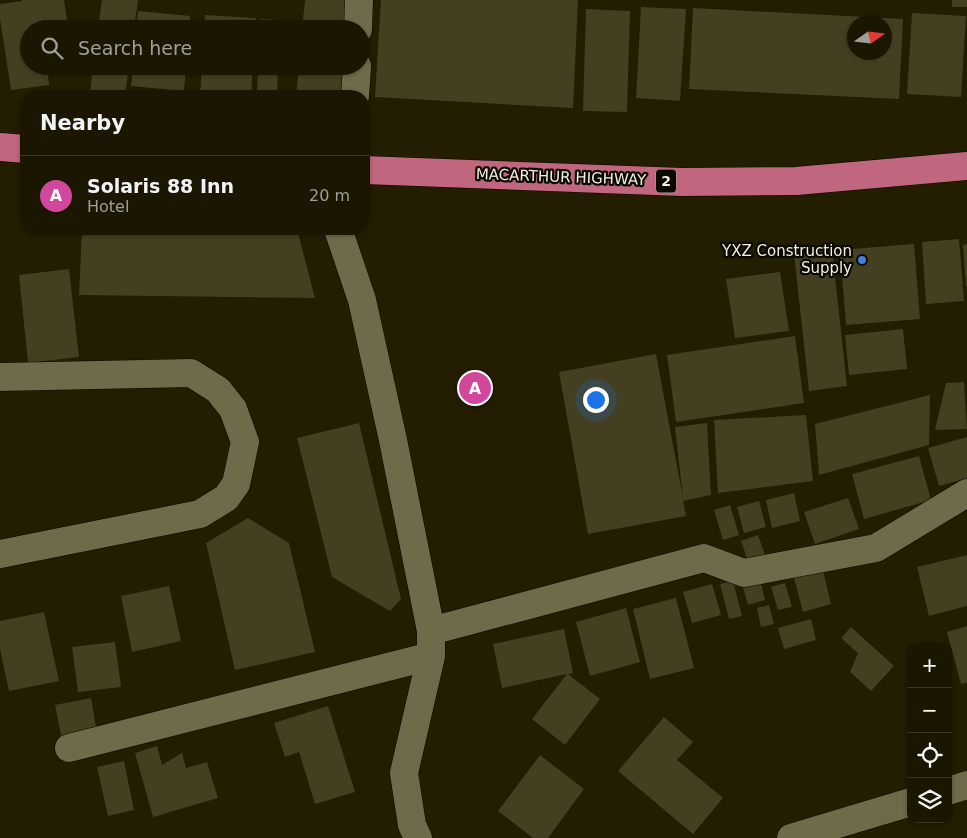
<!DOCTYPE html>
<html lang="en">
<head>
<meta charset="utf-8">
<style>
  body { margin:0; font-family:"DejaVu Sans",sans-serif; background:#231f0b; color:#f1f3f6 }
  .controls { position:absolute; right:15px; bottom:15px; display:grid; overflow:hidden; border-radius:10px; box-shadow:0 1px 4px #0004 }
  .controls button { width:45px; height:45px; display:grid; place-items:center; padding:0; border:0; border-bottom:1px solid #383523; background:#1a1601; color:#f1f3f6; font:25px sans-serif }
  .compass { position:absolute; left:847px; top:15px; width:45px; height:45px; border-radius:50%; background:#1a1601; box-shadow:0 1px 4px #0004; rotate:76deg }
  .you { position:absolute; left:595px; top:399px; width:18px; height:18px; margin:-12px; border:4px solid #fff; border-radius:50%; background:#1a73e8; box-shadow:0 0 0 8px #1a73e833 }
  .badge { display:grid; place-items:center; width:32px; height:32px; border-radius:50%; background:#fa8fc6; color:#fff; font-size:16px; font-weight:700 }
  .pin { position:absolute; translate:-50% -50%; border:2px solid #fff; box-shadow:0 1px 5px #0006 }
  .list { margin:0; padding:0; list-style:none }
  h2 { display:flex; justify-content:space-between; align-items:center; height:65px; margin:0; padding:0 20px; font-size:21px }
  h2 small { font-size:16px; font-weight:400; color:#9f9f99 }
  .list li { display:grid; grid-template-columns:32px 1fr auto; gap:15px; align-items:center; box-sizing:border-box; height:80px; padding:0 20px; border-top:1px solid #383523 }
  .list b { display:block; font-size:19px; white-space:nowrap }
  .list p { margin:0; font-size:16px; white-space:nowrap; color:#9f9f99 }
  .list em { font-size:16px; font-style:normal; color:#9f9f99 }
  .icon { flex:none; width:28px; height:28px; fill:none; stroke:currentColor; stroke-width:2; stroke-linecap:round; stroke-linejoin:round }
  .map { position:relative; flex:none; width:967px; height:838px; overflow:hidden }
  .search { position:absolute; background:#1a1601; box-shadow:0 1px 4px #0004; left:20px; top:20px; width:350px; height:55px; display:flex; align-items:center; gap:12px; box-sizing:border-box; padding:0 18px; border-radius:28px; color:#9f9f99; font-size:19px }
  .panel { position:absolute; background:#1a1601; box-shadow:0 1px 4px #0004; left:20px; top:90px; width:350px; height:145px; border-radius:20px }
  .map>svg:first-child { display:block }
</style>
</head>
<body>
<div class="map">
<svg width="967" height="838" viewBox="0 0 967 838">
  <rect width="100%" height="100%" fill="#231d01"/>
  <path fill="#443f21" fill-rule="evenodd" d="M22 0H64L67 20 41 24V29H29V66H47L49 85 11 90 0 19V4L22 1Z
    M102 0H138L134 29H98Z
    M305 0H349L346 29H302Z
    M381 0H578L573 108 375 97Z
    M952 0H967V7H952Z
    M641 7 686 9 680 101 636 98Z
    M693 8 903 19 899 99 689 89ZM854 22H884V52H854Z
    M586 9 630 11 627 112 583 111Z
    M138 11 190 16 189 29H136Z
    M912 13 966 16 961 97 907 94Z
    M205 15 256 18 255 29H204Z
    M261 19 281 20 280 29H260Z
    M93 66H129L125 96H114L90 93Z
    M133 66H186L184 91 131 86Z
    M202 66H253L251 96H200Z
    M258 66H278L277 96H257Z
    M299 66H343L340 96H296Z
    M82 229H297L315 298 79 295Z
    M959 239 964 301 926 304 922 242Z
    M914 244 920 319 846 325 840 250Z
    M967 244V286H966L963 245Z
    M832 249 847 386 809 391 794 254Z
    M69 269 79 357 28 363 19 275Z
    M780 272 789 331 735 338 726 279Z
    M903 329 907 369 849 375 845 335Z
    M795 336 804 403 676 422 667 355Z
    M656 354 683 498 675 427 707 423 711 495 683 501 686 516 588 534 559 372Z
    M964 382 967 429 935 430 946 383Z
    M930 395 929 445 819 475 815 424Z
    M806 415 813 481 718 493 714 420Z
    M359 423 401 599 390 611 332 577 297 438Z
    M967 437V478L939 486 928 448Z
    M919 456 931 500 864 519 852 474Z
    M794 493 800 521 772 528 766 500Z
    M848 498 859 529 815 544 804 512Z
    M759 501 766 527 744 533 737 507Z
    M730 505 739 535 723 540 714 510Z
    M248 518 289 543 315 652 235 670 206 543Z
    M758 535 766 558 749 564 741 541Z
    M967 555V606L929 616 917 567Z
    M823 571 831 604 803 612 794 578Z
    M760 579 765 600 748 605 742 584Z
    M733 581 742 616 729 619 720 584Z
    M785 583 792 607 778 610 771 587Z
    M712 584 721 615 692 623 683 592Z
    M169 586 181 641 132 652 121 596Z
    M676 598 694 668 650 679 633 609Z
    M769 605 774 624 761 627 757 608Z
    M626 608 640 662 590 676 576 622Z
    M44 612 59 681 9 691 0 649V621Z
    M811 619 816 640 784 649 778 628Z
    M967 626V683L961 684 947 632Z
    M851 627 894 666 871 691 850 672 858 653 841 638Z
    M564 629 573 673 568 674 600 699 565 745 532 719 567 674 502 688 493 644Z
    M115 642 121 687 78 692 72 647Z
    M91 698 97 732 62 740 55 705Z
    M328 706 355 792 315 804 299 752 285 757 274 723Z
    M664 717 693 742 677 760 723 798 693 834 618 771Z
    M157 746 162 765 182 753 186 768 207 762 218 798 153 817 135 753Z
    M540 755 584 789 548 838H533L498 811Z
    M124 761 134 810 108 816 97 767Z"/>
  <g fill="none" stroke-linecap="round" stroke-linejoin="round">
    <defs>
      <path id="minor" d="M358 29 359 0
        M355 96 357 66
        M0 377 191 373 218 390 233 409 245 442 236 484 226 498 200 514 0 554
        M431 631 704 558 744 573 876 548 967 493
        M69 748 431 656V631L393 440 362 300 338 229
        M948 791 967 785
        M418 838 412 825 404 773 431 656
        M791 838 911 802"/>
      <path id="trunk" d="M0 147 26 149
        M364 170 682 182 796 181 967 166"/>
    </defs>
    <use href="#minor" stroke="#0c0700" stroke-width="29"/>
    <use href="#trunk" stroke="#0c0700" stroke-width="29"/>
    <use href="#minor" stroke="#6f6a4a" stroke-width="28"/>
    <use href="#trunk" stroke="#c0667f" stroke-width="28"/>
  </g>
  <circle fill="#3f7fe0" stroke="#0a0801" stroke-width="2" cx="862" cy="260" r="5"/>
  <g text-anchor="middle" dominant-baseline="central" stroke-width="4.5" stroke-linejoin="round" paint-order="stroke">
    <rect fill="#0a0801" stroke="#acaa9b" stroke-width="1" x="656" y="169.5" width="20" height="23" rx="4"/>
    <g font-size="14" font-weight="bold" fill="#f2efdd">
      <text x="666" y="181">2</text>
    </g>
    <g font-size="15" fill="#f2efdd" stroke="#0a0801">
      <text transform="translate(561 177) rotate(2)">MACARTHUR HIGHWAY</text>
    </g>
    <g font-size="15" fill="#f2efdd" stroke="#0a0801" text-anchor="end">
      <text x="852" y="251">YXZ Construction<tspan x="852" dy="17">Supply</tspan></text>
    </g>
  </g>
</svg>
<div class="controls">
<button>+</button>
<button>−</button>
<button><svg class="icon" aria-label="locate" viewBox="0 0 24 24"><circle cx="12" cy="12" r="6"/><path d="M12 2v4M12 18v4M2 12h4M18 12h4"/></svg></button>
<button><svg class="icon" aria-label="layers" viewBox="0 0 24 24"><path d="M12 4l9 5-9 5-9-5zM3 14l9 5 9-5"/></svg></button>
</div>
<svg class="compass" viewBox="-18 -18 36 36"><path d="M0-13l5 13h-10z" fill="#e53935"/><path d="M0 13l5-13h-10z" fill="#9f9f99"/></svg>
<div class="you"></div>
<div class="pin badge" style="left:475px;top:388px;background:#d1479c">A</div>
<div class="search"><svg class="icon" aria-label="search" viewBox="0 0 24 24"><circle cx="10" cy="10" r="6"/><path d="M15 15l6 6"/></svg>Search here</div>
<section class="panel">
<h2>Nearby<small></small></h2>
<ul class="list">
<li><span class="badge" style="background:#d1479c">A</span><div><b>Solaris 88 Inn</b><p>Hotel</p></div><em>20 m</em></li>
</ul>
</section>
</div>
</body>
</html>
